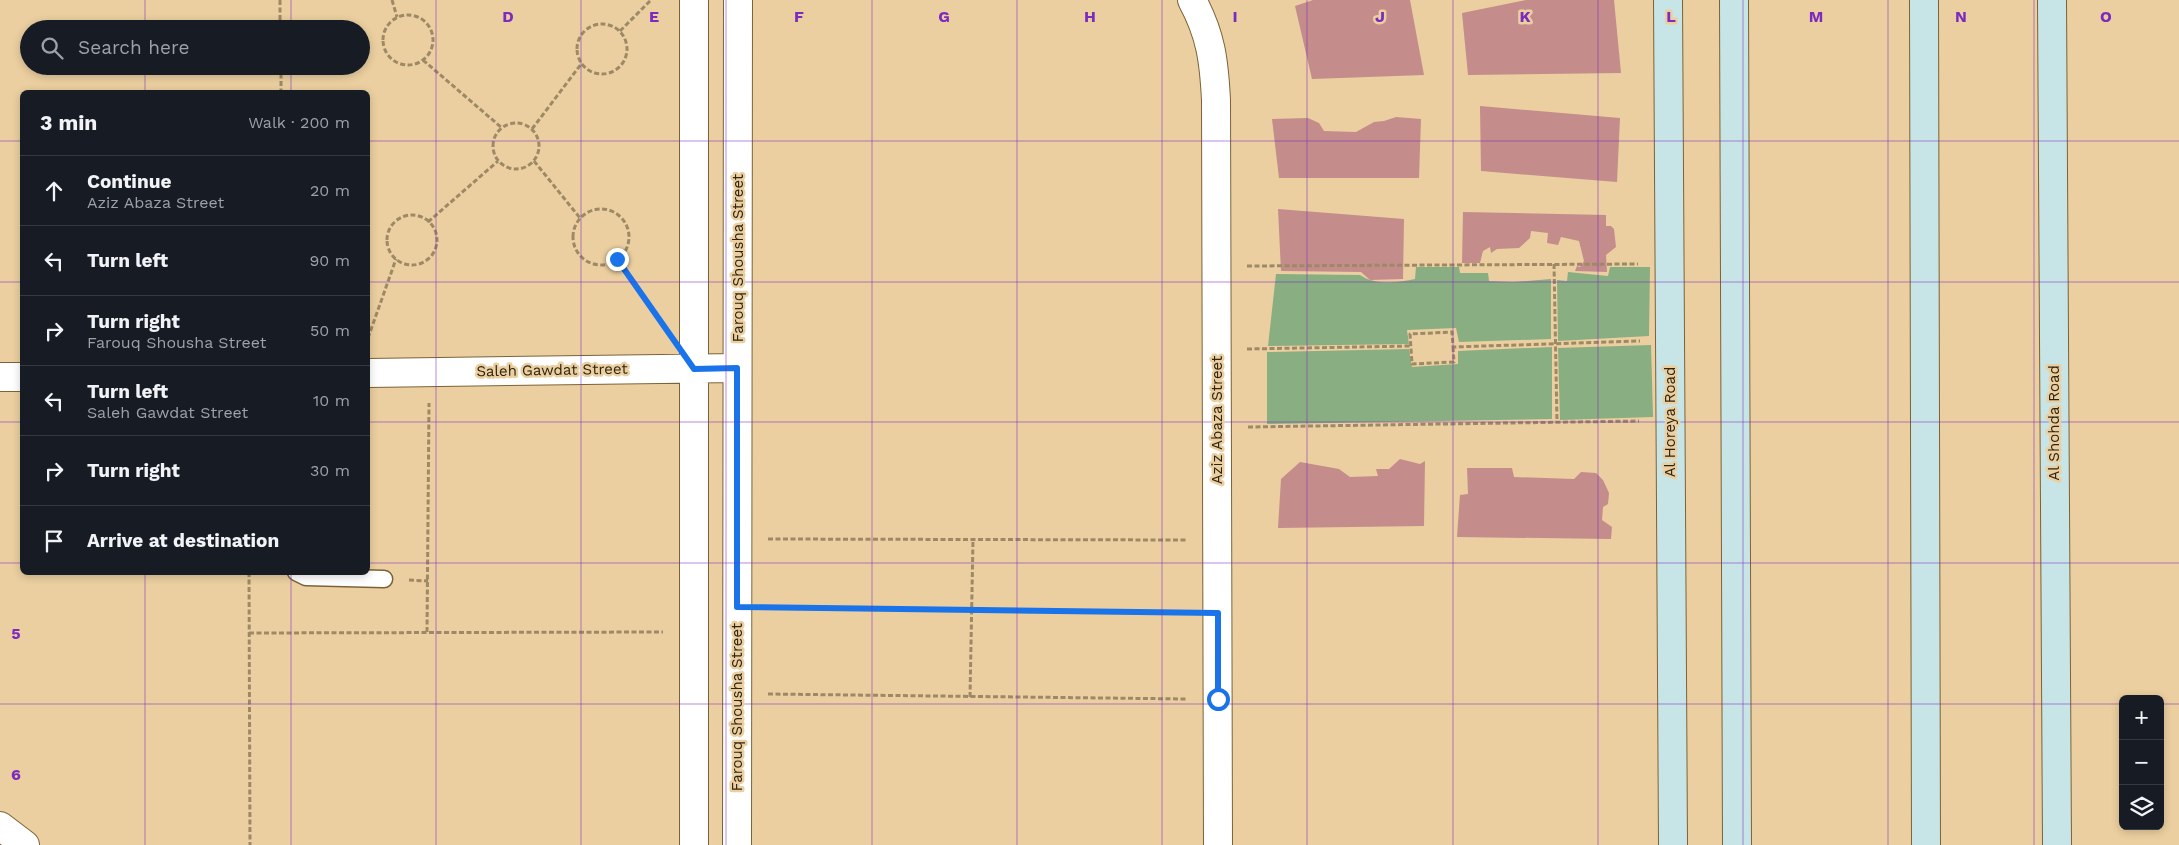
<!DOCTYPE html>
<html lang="en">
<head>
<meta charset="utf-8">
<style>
  body { margin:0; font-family:"Work Sans",sans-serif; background:#242831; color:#f1f3f6 }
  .controls { position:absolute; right:15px; bottom:15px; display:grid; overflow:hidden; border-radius:8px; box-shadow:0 2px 8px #0003 }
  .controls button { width:45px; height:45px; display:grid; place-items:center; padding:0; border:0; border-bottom:1px solid #363941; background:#171b24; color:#f1f3f6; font:25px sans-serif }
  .stop { position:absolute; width:15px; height:15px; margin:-11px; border:4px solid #1a73e8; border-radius:50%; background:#fff }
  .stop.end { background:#1a73e8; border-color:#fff; box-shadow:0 1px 5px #0008 }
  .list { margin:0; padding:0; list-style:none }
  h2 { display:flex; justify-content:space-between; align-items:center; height:65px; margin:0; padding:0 20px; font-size:21px }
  h2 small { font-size:16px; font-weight:400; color:#9ea1a6 }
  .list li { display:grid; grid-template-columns:32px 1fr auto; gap:15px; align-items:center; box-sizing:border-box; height:70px; padding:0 20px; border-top:1px solid #363941 }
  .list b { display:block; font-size:19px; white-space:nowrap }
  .list p { margin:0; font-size:16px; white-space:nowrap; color:#9ea1a6 }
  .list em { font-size:16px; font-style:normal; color:#9ea1a6 }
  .icon { flex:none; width:28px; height:28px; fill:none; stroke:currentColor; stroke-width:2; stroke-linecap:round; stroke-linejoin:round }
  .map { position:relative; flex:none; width:2179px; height:845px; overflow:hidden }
  .search { position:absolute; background:#171b24; box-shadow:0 2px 8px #0003; left:20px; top:20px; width:350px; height:55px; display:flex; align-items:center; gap:12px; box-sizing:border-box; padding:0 18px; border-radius:28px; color:#9ea1a6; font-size:19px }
  .panel { position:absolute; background:#171b24; box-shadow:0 2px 8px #0003; left:20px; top:90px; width:350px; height:485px; border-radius:8px }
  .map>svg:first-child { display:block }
</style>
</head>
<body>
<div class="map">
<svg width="2179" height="845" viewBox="0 0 2179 845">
  <rect width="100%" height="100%" fill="#ebcfa0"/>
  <path fill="#89ae81" d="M1416 267H1459L1460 273H1488L1489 281 1514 282 1551 279V339L1459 342 1456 328 1407 330 1409 344 1268 346 1276 274 1360 275C1374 285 1398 283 1415 279Z
    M1610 267H1650L1649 336 1558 341 1557 280 1567 281 1568 272 1608 276Z
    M1651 345 1653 417 1560 420 1558 348Z
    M1552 347V419L1267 424V352L1409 349 1412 367 1458 364V351Z"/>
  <path fill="#c48c8b" d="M1313 0H1410L1424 75 1312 79 1295 6Z
    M1526 0H1614L1621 73 1468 75 1462 13Z
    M1480 106 1620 118 1617 182 1481 171Z
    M1396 117 1421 119 1419 178H1279L1272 119 1308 118 1319 123 1324 131 1356 132 1374 122 1384 121Z
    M1278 209 1404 219 1403 279 1370 280 1361 272 1281 271Z
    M1463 212 1606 215V226H1611L1614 229 1616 247 1606 255 1607 272 1575 271 1577 266 1580 267 1584 261 1579 241 1561 237 1558 245 1547 243 1548 233 1531 231 1530 238 1519 248 1497 249 1491 253 1490 247 1483 251 1480 263H1462Z
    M1400 459 1420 464 1425 461 1424 526 1278 528 1281 479 1300 462 1339 469 1350 477 1378 476 1376 469H1389Z
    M1467 468H1512L1514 477 1574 479 1581 472 1596 473 1603 480 1609 493 1608 504 1603 507 1602 520 1612 527 1611 539 1457 537 1460 495 1468 494Z"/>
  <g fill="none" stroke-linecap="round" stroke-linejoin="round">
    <defs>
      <path id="lane" d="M296 572 306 577 384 579"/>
      <path id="street" d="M1192 0C1211 35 1214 61 1216 100L1218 845
        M368 373 737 368
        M0 377H22
        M0 826 25 845
        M694 845V0
        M737 845 738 0"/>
      <path id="secondary" d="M1668 0 1673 845
        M1734 0 1737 845
        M1924 0 1926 845
        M2052 0 2057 845"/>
    </defs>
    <use href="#lane" stroke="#7c6337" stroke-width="19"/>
    <use href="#street" stroke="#7c6337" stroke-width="30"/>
    <use href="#secondary" stroke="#7c6337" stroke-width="30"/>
    <path stroke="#9e8966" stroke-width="3" stroke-dasharray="5 2.5" stroke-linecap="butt" d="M280 0V29
      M392 0 397 17
      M383 40a25 25 0 1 1 50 0a25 25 0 1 1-50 0Z
      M577 49a25 25 0 1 1 50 0a25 25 0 1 1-50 0Z
      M620 31 651 0
      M423 60 502 128
      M281 66V92
      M493 146a23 23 0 1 1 46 0a23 23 0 1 1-46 0Z
      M532 129 582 63
      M534 161 580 218
      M573 237a28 28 0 1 1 56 0a28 28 0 1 1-56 0Z
      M387 240a25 25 0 1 1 50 0a25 25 0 1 1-50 0Z
      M428 222 498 161
      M617 259 662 323
      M1554 264 1557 422
      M1247 266 1638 264
      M368 338 396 259
      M1453 347 1454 362 1412 364 1410 334 1452 332 1453 347 1640 341
      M1247 349 1411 346
      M1248 427 1639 421
      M768 539 1187 540
      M249 572 250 845
      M409 580 428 581
      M768 607 1187 613
      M427 632 429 403
      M249 633 663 632
      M768 694 1187 699
      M970 697 973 539"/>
    <use href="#lane" stroke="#fff" stroke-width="16"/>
    <use href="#street" stroke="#fff" stroke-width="28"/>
    <use href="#secondary" stroke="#c7e5e7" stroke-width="28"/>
  </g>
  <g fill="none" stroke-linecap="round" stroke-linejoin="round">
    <path stroke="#1a73e8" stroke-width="6" d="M617 259 694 369 737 368V607L1218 613V699"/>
  </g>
  <path fill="none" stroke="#7b2cbf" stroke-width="1" stroke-opacity="0.55" d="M145 0V29M291 0V29M436 0V845M581 0V845M726 0V845M872 0V845M1017 0V845M1162 0V845M1307 0V845M1453 0V845M1598 0V845M1743 0V845M1888 0V845M2034 0V845M145 66V92M291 66V92M0 141H22M368 141H2179M0 282H22M368 282H2179M0 422H22M368 422H2179M0 563H22M368 563H2179M145 572V845M291 572V845M0 704H2123M2160 704H2179"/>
  <g text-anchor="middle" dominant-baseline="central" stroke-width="5" stroke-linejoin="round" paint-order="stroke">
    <g font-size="15" fill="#2e2411" stroke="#ebcfa0">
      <text transform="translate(738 258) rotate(-90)">Farouq Shousha Street</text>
      <text transform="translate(552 370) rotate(-1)">Saleh Gawdat Street</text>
      <text transform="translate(1217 420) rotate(-90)">Aziz Abaza Street</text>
      <text transform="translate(1670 422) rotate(-90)">Al Horeya Road</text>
      <text transform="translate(2054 423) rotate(-90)">Al Shohda Road</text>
      <text transform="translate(737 707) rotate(-90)">Farouq Shousha Street</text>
    </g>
  </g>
  <g font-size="16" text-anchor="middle" font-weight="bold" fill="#7b2cbf" stroke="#ebcfa0" stroke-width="5" stroke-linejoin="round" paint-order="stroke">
    <text x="508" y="22">D</text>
    <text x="654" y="22">E</text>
    <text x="799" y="22">F</text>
    <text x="944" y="22">G</text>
    <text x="1090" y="22">H</text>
    <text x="1235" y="22">I</text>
    <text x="1380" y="22">J</text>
    <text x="1525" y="22">K</text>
    <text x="1671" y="22">L</text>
    <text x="1816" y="22">M</text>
    <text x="1961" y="22">N</text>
    <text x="2106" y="22">O</text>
    <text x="16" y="639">5</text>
    <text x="16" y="780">6</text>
  </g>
</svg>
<div class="controls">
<button>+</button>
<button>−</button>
<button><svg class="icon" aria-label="layers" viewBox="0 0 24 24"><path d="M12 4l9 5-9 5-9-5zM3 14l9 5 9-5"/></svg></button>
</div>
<div class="stop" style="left:1218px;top:699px"></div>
<div class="stop end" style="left:617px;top:259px"></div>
<div class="search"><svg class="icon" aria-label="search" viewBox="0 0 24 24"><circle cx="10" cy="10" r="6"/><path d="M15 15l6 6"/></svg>Search here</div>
<section class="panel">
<h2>3 min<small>Walk · 200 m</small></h2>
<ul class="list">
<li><svg class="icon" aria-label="ahead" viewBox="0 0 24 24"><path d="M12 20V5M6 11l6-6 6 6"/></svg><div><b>Continue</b><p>Aziz Abaza Street</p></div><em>20 m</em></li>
<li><svg class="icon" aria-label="left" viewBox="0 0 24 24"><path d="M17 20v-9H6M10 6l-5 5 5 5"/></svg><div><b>Turn left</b></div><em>90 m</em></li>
<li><svg class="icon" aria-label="right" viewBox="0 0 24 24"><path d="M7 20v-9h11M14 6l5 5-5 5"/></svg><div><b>Turn right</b><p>Farouq Shousha Street</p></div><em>50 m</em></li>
<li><svg class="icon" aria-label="left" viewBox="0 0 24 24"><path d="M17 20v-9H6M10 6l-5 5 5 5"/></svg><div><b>Turn left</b><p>Saleh Gawdat Street</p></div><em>10 m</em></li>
<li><svg class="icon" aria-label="right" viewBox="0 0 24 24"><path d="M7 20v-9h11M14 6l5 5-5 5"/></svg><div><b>Turn right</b></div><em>30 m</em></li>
<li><svg class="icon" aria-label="arrive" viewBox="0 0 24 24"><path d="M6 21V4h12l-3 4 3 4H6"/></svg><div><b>Arrive at destination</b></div></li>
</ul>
</section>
</div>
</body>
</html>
